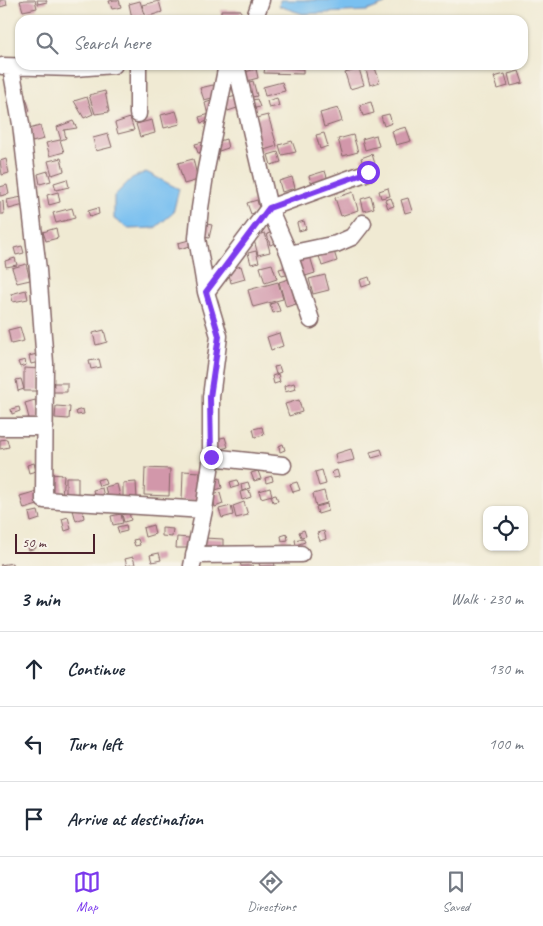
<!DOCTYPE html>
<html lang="en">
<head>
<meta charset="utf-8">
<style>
  body { margin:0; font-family:Caveat,sans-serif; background:#f2f2f3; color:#1f2937 }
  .controls { position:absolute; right:15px; bottom:15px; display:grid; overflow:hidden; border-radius:10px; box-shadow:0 1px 4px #0004 }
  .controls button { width:45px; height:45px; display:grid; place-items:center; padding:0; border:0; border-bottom:1px solid #e0e1e3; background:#fff; color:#1f2937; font:25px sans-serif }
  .scale { position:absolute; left:15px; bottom:12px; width:80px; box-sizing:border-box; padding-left:5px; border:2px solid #4a1f2b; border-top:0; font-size:14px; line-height:18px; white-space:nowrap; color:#4a1f2b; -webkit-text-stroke:4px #f7f3e8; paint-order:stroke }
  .stop { position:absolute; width:15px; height:15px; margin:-11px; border:4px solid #7c3aed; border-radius:50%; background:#fff }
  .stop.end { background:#7c3aed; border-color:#fff; box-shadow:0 1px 5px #0008 }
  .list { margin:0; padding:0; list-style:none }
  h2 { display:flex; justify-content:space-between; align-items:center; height:65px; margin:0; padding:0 20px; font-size:21px }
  h2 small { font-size:16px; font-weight:400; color:#747a83 }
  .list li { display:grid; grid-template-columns:32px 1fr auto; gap:15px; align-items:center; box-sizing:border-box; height:75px; padding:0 20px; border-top:1px solid #e0e1e3 }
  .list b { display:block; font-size:19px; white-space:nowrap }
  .list em { font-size:16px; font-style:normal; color:#747a83 }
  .icon { flex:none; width:28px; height:28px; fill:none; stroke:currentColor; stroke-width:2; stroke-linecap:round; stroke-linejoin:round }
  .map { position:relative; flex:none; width:543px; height:566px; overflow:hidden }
  .search { position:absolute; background:#fff; box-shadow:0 1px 4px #0004; left:15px; right:15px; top:15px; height:55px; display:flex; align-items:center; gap:12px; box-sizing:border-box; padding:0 18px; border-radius:15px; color:#747a83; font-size:19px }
  .sheet { height:290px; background:#fff }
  nav { display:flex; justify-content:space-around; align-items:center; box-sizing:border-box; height:70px; border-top:1px solid #e0e1e3; background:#fff; font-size:14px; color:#747a83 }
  nav a { display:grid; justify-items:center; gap:2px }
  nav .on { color:#7c3aed }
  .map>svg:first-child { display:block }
</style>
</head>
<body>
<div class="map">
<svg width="543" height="566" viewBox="0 0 543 566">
  <rect width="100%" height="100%" fill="#f7f3e8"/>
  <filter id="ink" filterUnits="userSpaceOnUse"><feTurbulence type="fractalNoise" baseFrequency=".02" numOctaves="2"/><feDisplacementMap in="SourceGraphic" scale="10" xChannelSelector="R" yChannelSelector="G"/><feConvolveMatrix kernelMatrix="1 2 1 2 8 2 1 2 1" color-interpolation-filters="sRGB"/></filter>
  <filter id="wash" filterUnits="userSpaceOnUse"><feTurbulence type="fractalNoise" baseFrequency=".0096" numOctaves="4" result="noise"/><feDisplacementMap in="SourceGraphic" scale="20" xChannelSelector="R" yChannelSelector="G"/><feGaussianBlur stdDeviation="1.12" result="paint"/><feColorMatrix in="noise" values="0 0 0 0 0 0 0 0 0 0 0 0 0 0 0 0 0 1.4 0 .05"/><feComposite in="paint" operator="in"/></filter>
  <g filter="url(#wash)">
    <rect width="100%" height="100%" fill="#f0ead3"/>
    <path fill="#79c0f0" stroke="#62708e" d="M280 0H385V4L367 11 303 14 279 6Z
      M146 172 179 189 173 213 155 228 129 229 114 219V196L132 178Z"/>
    <g id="blocks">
      <path fill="#d297aa" d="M0 0H6L7 5 0 7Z
        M25 0H35L37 8 23 11 20 1Z
        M37 0H46L47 2 38 4Z
        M114 0H119L121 7 112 9 109 1Z
        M140 1 144 14 132 18 129 4Z
        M159 1 162 12 146 17 142 5Z
        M221 10H241L240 20H221Z
        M244 65H261L260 68 244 67Z
        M265 67 303 69V74L264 73Z
        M375 68 380 82 370 85 366 70Z
        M256 69 258 78 243 82 241 73Z
        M359 69 364 85 350 89 345 73Z
        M519 71 523 83 511 86 508 74Z
        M505 74 508 86 498 89 494 77Z
        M253 81 257 96 247 98 243 84Z
        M282 82 285 91 265 96 263 87Z
        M213 85 216 97 204 100 200 88Z
        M105 91 109 112 95 114 89 95Z
        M240 95 243 106 228 111 225 99Z
        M87 97 93 114 84 118 74 101Z
        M26 98 30 111 23 113 20 100Z
        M277 98 279 106 269 108 267 101Z
        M257 99 260 107 247 110 245 102Z
        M214 100 216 108 207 111 205 103Z
        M371 102 374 113 363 116 360 105Z
        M338 108 342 121 324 127 320 113Z
        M176 111 180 124 164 128 161 115Z
        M210 114 212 120 201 123 199 117Z
        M389 114 392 123 384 126 381 116Z
        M268 115 277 146 261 151 252 119Z
        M130 118 134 130 118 134 115 123Z
        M152 120 155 133 140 137 136 124Z
        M73 121 77 128 64 130 66 138 61 140 57 127Z
        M40 126 44 139 32 142 29 129Z
        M406 127 411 141 396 145 392 131Z
        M324 133 328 146 320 149 316 135Z
        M108 134 112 147 96 151 93 138Z
        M353 135 358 152 343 156 338 139Z
        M376 135 379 146 365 150 362 139Z
        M226 139 228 148 219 151 216 142Z
        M60 140 64 152 50 156 46 143Z
        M207 141 209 150 198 153 195 144Z
        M292 141 296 152 282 155 279 145Z
        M278 152 281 162 271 165 268 155Z
        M372 154 375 164 364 167 361 158Z
        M61 158 64 171 52 175 48 161Z
        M6 159 9 173 2 175 0 161Z
        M193 159 198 180 184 184 178 163Z
        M48 171 51 181 40 184 38 174Z
        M325 171 329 183 313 188 309 176Z
        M292 177 295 188 282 192 279 181Z
        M67 179 69 187 56 190 54 183Z
        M7 185 9 194 0 196V187Z
        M388 188 390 196 381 198 379 191Z
        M58 192 60 202 49 205 47 195Z
        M353 192 358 210 341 216 335 198Z
        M371 196 374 208 364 211 361 199Z
        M22 197 24 205 9 209 7 200Z
        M391 198 394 206 388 208 385 200Z
        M408 198 412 211 405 213 401 200Z
        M257 200 260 211 251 214 247 203Z
        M3 201 4 214H0V202Z
        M72 208 75 218 56 223 53 213Z
        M98 208 99 214 90 217 88 211Z
        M304 221 306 229 299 231 297 223Z
        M202 223 212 225 209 238 199 236Z
        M56 228 58 238 46 241 43 232Z
        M276 231 280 242 270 245 267 234Z
        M265 233 270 252 258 255 253 236Z
        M193 239 194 245 179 249 178 243Z
        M22 246 24 253 16 255 14 248Z
        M256 251 259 262 251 264 248 253Z
        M334 251 337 261 322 266 319 256Z
        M310 256 315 273 302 277 296 259Z
        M15 258 17 265 6 267 5 261Z
        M26 264 30 280 17 283 12 268Z
        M272 264 277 279 265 283 260 267Z
        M241 266 245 279 231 283 228 270Z
        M288 267 290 274 282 276 279 269Z
        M325 275 329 290 313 294 309 279Z
        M369 277 371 284 362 287 360 280Z
        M289 279 296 304 286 307 279 282Z
        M278 282 283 299 253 307 248 290Z
        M26 290 28 299 13 302 11 294Z
        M277 302 280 311 273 313 270 304Z
        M20 327 24 341 11 344 8 330Z
        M104 330 107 342 96 345 93 333Z
        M279 333 283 346 271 350 267 337Z
        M37 354 39 362 31 364 29 356Z
        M99 359 101 367 91 369 89 361Z
        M25 360 26 365 20 367 18 362Z
        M279 366 281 372 276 374 274 367Z
        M24 368 40 369V391H24Z
        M278 374 280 382 274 384 272 376Z
        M21 379 24 389 18 391 16 380Z
        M52 383H67V392H52Z
        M294 383 296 389 285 392 284 386Z
        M35 400 40 419 30 422 25 403Z
        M299 400 302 412 289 416 285 404Z
        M56 406 70 407 69 419 55 418Z
        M19 407 20 411 12 414 11 409Z
        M83 409 84 414 77 415 76 411Z
        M262 427 264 435 255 437 253 429Z
        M225 437 228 447 215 451 212 440Z
        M7 439 9 447 0 449V440Z
        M283 444 285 450 280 452 279 446Z
        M351 449 354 460 337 464 335 454Z
        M381 449 383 455 372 458 370 452Z
        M34 463 36 471 29 473 27 465Z
        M145 468 170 469 169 496 144 495Z
        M322 470 326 484 319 486 315 472Z
        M337 470 339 477 334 478 332 472Z
        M183 471 200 472 199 501H182Z
        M258 471 261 479 254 481 251 473Z
        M49 474 64 475 62 495 47 493Z
        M272 476 273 481 266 483 265 478Z
        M66 477H78V498H66Z
        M104 478 106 484 99 486 97 480Z
        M220 478 222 488 212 491 210 481Z
        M237 480 239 486 232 488 230 482Z
        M136 482 137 499H123V483Z
        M248 482 250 488 242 491 241 484Z
        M297 482 300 490 293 492 290 484Z
        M117 484 120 496 108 499 105 487Z
        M102 488 104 497 95 499 93 490Z
        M270 488 272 495 261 498 259 491Z
        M249 490 251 497 242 500 240 492Z
        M37 491 41 504 24 509 20 496Z
        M324 491 327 503 316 506 313 494Z
        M220 493 223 504 215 507 212 495Z
        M276 495 278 501 273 502 271 496Z
        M244 502 248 515 236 518 233 506Z
        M327 504 328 511 318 514 316 507Z
        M231 506 233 515 222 518 219 509Z
        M82 507 84 518 76 521 73 510Z
        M38 511 40 519 31 522 29 513Z
        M129 513 131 520 124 522 122 515Z
        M121 514 123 523 113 525 111 516Z
        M68 517 71 529 65 531 62 519Z
        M126 525 127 531 119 533 117 527Z
        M153 525 155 534 145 537 143 528Z
        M162 528 173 529 172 537 162 536Z
        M304 530 306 536 301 537 299 532Z
        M324 531 326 539 320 541 317 533Z
        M287 534 288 540 282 541 281 536Z
        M177 537 189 538 188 548H176Z
        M204 538 223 539V546H204Z
        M303 538 305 542 296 545 295 540Z
        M138 539 140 545 135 546 133 540Z
        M35 543 36 548 29 550 27 545Z
        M159 553 161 560 152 562 150 555Z
        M133 557 135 564 127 566 125 559Z
        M273 557 275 566H260L258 561Z
        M251 559 253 566H241L240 562Z
        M12 563 13 566H1L0 565Z"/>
    </g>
  </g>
  <g filter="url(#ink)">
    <use href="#blocks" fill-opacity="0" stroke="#846666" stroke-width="1"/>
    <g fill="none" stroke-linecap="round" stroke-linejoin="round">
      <defs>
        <path id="minor" d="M254 20 261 0
          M138 65V114
          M236 65 269 208 289 254 311 320
          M2 66 75 68 114 65
          M11 67 21 124 38 270 45 363 44 500 204 510
          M289 254 336 244 352 237 363 223
          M206 292 269 208 368 172
          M0 427H45
          M211 457 283 465
          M194 555 301 554
          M192 566 204 510 211 463V397L219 336 206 292 197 238 200 208 206 169 227 65"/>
      </defs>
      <use href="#minor" stroke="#846666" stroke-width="19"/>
      <use href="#minor" stroke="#fff" stroke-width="16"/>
    </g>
  </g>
  <g fill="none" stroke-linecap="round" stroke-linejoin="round" filter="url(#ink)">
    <path stroke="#7c3aed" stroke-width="6" d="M211 457 210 397 219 336 206 292 269 208 368 172"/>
  </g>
</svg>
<div class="controls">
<button><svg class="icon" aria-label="locate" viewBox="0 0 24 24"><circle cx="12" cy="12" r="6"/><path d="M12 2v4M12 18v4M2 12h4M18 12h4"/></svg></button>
</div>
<div class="scale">50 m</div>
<div class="stop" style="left:368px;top:172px"></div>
<div class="stop end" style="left:211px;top:457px"></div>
<div class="search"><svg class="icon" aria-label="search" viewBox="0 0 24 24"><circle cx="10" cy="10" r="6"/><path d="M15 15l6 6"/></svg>Search here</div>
</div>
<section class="sheet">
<h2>3 min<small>Walk · 230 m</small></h2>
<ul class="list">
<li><svg class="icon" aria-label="ahead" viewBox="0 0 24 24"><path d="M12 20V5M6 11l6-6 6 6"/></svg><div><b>Continue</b></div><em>130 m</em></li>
<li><svg class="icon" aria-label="left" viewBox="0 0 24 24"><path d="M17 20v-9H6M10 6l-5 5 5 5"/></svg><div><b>Turn left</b></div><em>100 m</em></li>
<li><svg class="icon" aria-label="arrive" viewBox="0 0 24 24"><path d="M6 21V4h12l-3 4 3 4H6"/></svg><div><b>Arrive at destination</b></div></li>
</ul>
</section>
<nav>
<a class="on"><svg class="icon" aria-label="map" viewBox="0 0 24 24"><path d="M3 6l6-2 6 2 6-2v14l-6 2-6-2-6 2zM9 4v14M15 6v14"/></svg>Map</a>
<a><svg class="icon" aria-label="directions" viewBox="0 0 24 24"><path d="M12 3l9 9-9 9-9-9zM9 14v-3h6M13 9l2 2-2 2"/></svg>Directions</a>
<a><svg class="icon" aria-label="saved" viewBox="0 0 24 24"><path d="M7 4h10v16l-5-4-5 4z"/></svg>Saved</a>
</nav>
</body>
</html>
